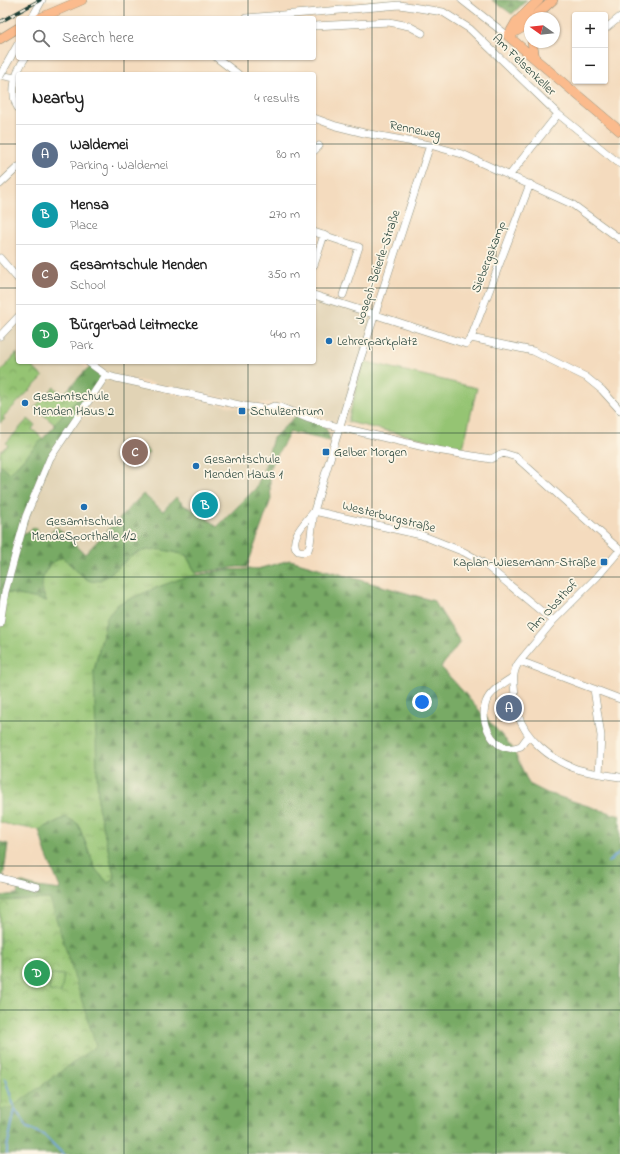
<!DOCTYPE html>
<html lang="en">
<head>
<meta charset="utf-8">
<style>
  body { margin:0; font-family:"Indie Flower",sans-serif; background:#f6f6f6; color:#222 }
  .controls { position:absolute; right:12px; top:12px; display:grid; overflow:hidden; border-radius:4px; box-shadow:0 1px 3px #0004 }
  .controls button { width:36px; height:36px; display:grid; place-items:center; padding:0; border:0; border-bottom:1px solid #e0e0e0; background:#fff; color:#222; font:20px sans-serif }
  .compass { position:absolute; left:524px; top:12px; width:36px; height:36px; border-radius:50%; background:#fff; box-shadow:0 1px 3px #0004; rotate:285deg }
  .you { position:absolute; left:422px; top:702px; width:14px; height:14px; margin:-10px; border:3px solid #fff; border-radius:50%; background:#1a73e8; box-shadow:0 0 0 6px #1a73e833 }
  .badge { display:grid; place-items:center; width:26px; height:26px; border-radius:50%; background:#1f6fb2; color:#fff; font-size:13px; font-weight:700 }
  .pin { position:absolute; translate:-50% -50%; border:2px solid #fff; box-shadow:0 1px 4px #0006 }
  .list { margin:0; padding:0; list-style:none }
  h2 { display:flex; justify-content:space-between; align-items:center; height:52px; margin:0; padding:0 16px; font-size:17px }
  h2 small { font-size:13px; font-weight:400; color:#767676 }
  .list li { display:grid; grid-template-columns:26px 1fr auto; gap:12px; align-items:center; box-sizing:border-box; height:60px; padding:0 16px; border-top:1px solid #e0e0e0 }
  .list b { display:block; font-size:15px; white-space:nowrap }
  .list p { margin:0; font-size:13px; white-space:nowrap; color:#767676 }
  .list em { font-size:13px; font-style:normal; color:#767676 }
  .icon { flex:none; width:22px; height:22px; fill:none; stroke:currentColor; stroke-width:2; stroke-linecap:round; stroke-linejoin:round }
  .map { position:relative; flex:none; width:620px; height:1154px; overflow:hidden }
  .search { position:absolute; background:#fff; box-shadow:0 1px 3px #0004; left:16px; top:16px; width:300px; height:44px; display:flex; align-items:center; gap:10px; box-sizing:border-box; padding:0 14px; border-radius:4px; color:#767676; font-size:15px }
  .panel { position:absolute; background:#fff; box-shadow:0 1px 3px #0004; left:16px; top:72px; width:300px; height:292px; border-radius:4px }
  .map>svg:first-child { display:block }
</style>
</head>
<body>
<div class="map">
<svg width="620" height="1154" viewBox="0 0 620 1154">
  <defs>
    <pattern id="grass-tufts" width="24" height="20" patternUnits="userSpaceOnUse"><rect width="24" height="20" fill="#95c473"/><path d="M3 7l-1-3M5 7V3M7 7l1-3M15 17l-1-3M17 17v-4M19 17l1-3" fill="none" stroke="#79a05f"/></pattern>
    <pattern id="forest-firs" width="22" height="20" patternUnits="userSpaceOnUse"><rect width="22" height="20" fill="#78aa65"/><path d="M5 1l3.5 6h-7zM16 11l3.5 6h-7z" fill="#628c54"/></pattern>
    <pattern id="park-crowns" width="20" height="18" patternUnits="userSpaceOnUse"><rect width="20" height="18" fill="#95c473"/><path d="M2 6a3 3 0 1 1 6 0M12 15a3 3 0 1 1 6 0" fill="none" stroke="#79a05f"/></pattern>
  </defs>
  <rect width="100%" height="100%" fill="#fcf5e5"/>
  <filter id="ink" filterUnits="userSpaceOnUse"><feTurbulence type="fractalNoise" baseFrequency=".025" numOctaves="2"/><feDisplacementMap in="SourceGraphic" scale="8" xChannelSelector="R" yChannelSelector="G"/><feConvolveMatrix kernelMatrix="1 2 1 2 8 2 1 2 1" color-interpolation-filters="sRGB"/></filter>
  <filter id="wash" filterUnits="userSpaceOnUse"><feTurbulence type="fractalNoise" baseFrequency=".012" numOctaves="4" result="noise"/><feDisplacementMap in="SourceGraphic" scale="16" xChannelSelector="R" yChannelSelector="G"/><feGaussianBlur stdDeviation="0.9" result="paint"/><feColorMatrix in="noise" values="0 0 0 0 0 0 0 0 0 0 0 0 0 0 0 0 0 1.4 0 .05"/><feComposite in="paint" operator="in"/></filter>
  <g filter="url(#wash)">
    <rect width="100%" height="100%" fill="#f4dbbe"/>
    <path fill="#e1d3b5" d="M314 296 375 315 360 360 477 388 463 448 348 422 333 421 279 402 253 403 112 375 88 362H314Z
      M18 324V362H80L85 367 112 379 147 388 258 413 298 414 265 466 256 488 217 527 202 514 185 506 176 497 163 511 143 494 85 554 58 527 43 540 20 537 10 473 0 465V342Z"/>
    <path fill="url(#grass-tufts)" stroke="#5a8054" d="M28 419 35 425 32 429 43 439 10 473 0 465V452L8 445 6 443Z
      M157 548 186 555 197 575 225 570 258 569 290 560 434 601 460 642 441 667 468 697 107 617 94 671 112 866 115 879 108 883 96 870 78 824 66 817 39 830 10 825 0 822V625L5 592 46 600C40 589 40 573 51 564 54 561 59 559 63 557L88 580 107 576 126 559 138 552Z"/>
    <path fill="url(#forest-firs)" stroke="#4c744c" d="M492 0H527L512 14Z
      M91 365 106 375 50 458 21 536 35 527 43 540 57 527 85 554 143 494 163 511 176 497 185 506 202 514 217 527 256 488 265 466 273 438 298 414C317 421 326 419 330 441L290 432 270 468V485L271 499 247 567H237L196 573 186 555C169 551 154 546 137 553 123 559 103 588 88 580 81 576 69 563 62 557L50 564 44 574 41 585 42 593 47 601 5 592 0 624V465L10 473 55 426 54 424 79 398 69 388Z
      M290 560 434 601 460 642 441 667 512 747 529 784 547 793 620 816V1154H0V896L17 894 20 882 37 887 61 890 46 854 39 830 66 817 78 824 96 870 108 883 115 879 98 807 94 671 107 617 118 604 158 587 183 578 225 570 258 569Z
      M0 842 8 844 3 879 0 878Z"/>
    <path fill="url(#park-crowns)" stroke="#5a8054" d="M17 353 18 362H27L43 377 3 417 5 419 0 423V372Z
      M54 387 62 395 69 388 80 397 54 424 37 409 34 408Z
      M50 899 96 1046 11 1108 0 1109V901Z"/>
    <path fill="#95c473" stroke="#5a8054" d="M363 361 477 388 463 448 348 422Z
      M141 445 149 452 134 468 126 460Z
      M51 974 64 975 61 993 49 991Z"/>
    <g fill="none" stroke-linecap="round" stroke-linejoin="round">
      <path stroke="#659ed3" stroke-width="2" d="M608 862 620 852
        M5 1079 15 1109 7 1148V1154
        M15 1109 28 1128 44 1135 63 1154"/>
    </g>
  </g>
  <g filter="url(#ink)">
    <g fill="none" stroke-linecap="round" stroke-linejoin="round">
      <defs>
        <path id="minor" d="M462 0 508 36
          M32 18 42 0
          M246 18 400 5 443 12 470 29 558 114 620 164
          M314 26 389 22 409 26 422 33
          M605 29 620 17
          M217 58 238 74
          M0 75 15 78
          M18 108C9 93 16 71 25 58
          M314 118 336 126 364 133 430 145 462 154 572 204 620 239
          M314 151 319 146
          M509 176 558 114
          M0 184 18 167
          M314 232 359 247 343 295
          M0 258 18 279
          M314 265 324 235
          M314 295 466 344 471 338 533 351 586 377 602 390 620 410
          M0 336 18 317
          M471 338 530 184
          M88 362 106 375 116 378 244 406 267 409 274 406 280 407 309 419 322 423 437 450 491 459 503 453 516 457 620 550
          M314 511C306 522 287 539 298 551L304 552 308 550 310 544 314 511 360 360 430 145
          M314 511 421 535 464 552 482 562 553 621
          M0 624 5 592 26 516 50 458 106 375
          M520 661 553 621 597 577 620 550
          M513 677C503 684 491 690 486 702 480 719 490 746 509 748 513 749 518 747 521 746L529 735
          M594 689 601 736 599 774
          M620 699 520 661C511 672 514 682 515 696 516 702 516 708 518 714 525 739 551 759 574 768 589 773 605 775 620 777
          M0 878 37 887"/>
        <path id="major" d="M40 18 82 0
          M533 18 553 0
          M508 36 620 131
          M508 36 516 22 539 0
          M508 36 522 28 530 21
          M0 39 18 28
          M532 42 535 58"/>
      </defs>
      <use href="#minor" stroke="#8a8c79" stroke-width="8"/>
      <use href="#major" stroke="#8a8c79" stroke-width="10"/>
      <use href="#minor" stroke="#fff" stroke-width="7"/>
      <use href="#major" stroke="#fbbb8d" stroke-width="9"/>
      <defs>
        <path id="rail" d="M0 22 40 0"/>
      </defs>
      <use href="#rail" stroke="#1f3d34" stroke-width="3.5"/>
      <use href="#rail" stroke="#fcf5e5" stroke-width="2" stroke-dasharray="6" stroke-linecap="butt"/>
      <defs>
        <path id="minor-bridge" d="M0 76 18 44"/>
      </defs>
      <use href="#minor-bridge" stroke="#8a8c79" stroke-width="8" stroke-linecap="butt"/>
      <use href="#minor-bridge" stroke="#fff" stroke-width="7"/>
    </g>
  </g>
  <path fill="none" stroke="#1f3d34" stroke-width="1" stroke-opacity="0.55" d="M124 0V18M248 0V18M372 0V1154M496 0V1154M124 58V74M248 58V74M0 144H18M314 144H620M0 288H18M314 288H620M124 362V1154M248 362V1154M0 433H620M0 577H620M0 721H620M0 866H620M0 1010H620"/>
  <g fill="#1f6fb2" stroke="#fcf5e5" stroke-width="1.5">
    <circle cx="329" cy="341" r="4"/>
    <circle cx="25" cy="403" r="4"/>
    <rect x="238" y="407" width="8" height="8" rx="2"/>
    <rect x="322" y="448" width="8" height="8" rx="2"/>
    <circle cx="196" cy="466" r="4"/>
    <circle cx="84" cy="507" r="4"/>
    <rect x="600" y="558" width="8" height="8" rx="2"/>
  </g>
  <g text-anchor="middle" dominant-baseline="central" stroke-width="3.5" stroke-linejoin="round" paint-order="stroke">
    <g font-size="13" fill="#1f3d34" stroke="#fcf5e5">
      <text transform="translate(524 65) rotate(44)">Am Felsenkeller</text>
      <text transform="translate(415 130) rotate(11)">Renneweg</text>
      <text transform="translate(489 257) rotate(-69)">Siebergskamp</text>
      <text transform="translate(378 267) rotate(-72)">Joseph-Beierle-Straße</text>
      <text transform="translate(389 517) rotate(14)">Westerburgstraße</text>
      <text transform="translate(553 606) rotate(-47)">Am Obsthof</text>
    </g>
    <g font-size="13" fill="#1f3d34" stroke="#fcf5e5" text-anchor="start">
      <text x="337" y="341">Lehrerparkplatz</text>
      <text x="33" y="396">Gesamtschule<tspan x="33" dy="15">Menden Haus 2</tspan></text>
      <text x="250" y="411">Schulzentrum</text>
      <text x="334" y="452">Gelber Morgen</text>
      <text x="204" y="459">Gesamtschule<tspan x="204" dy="15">Menden Haus 1</tspan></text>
      <text x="84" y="521" text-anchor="middle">Gesamtschule<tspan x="84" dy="15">MendeSporthalle 1/2</tspan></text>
      <text x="596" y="562" text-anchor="end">Kaplan-Wiesemann-Straße</text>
    </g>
  </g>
</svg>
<div class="controls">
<button>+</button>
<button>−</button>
</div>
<svg class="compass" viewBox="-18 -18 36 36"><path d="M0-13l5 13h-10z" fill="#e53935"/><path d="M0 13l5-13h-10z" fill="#767676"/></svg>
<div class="you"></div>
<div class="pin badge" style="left:509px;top:708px;background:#5c6f8a">A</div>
<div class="pin badge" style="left:205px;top:505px;background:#0f9aa8">B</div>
<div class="pin badge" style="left:135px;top:452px;background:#8d6e63">C</div>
<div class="pin badge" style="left:37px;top:973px;background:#2e9e5b">D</div>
<div class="search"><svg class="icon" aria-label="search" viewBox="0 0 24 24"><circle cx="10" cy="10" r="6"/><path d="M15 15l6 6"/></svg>Search here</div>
<section class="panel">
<h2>Nearby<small>4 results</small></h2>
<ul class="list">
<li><span class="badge" style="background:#5c6f8a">A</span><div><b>Waldemei</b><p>Parking · Waldemei</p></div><em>80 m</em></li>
<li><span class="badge" style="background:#0f9aa8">B</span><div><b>Mensa</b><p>Place</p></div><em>270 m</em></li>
<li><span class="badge" style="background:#8d6e63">C</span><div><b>Gesamtschule Menden</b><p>School</p></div><em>350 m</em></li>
<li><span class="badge" style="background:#2e9e5b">D</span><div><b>Bürgerbad Leitmecke</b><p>Park</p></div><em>440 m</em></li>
</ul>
</section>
</div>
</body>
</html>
